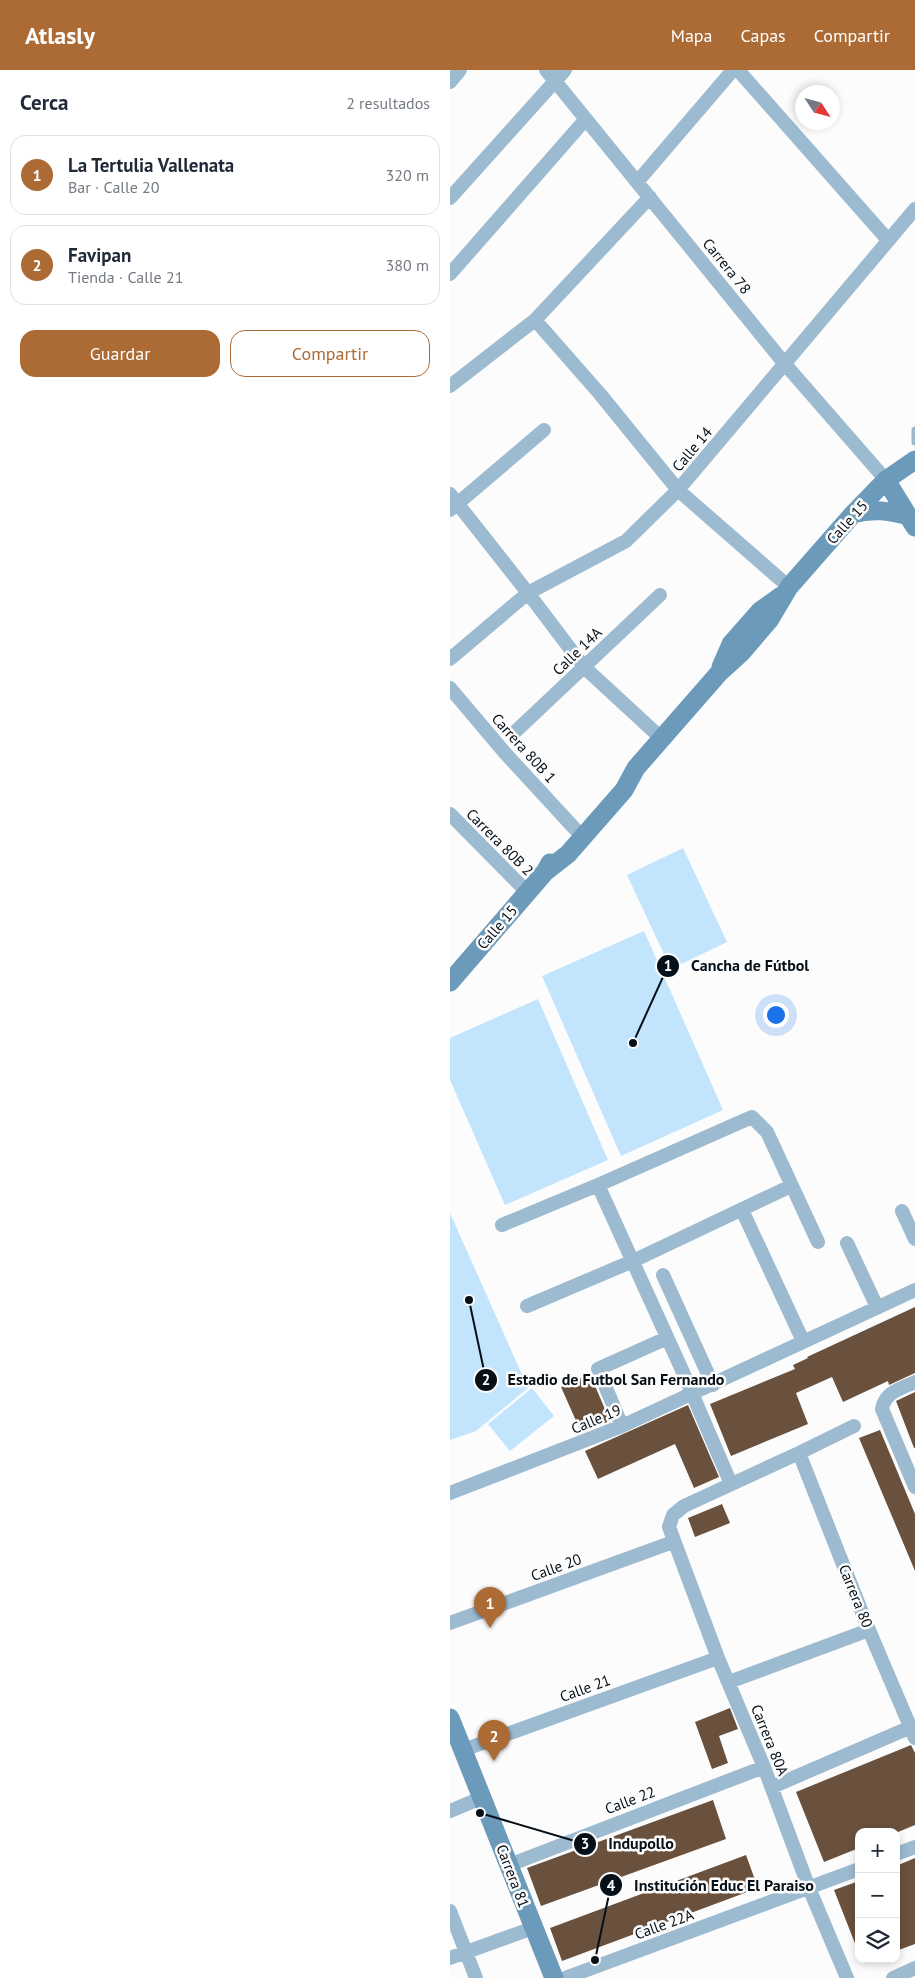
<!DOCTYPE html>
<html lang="es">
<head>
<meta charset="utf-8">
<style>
  body { margin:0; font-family:"PT Sans",sans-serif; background:#f6f6f7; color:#1f2937 }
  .controls { position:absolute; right:15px; bottom:15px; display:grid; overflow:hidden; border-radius:10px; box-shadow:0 2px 8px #0003 }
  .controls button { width:45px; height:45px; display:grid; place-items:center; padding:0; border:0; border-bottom:1px solid #e0e1e3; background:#fff; color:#1f2937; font:25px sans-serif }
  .compass { position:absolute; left:345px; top:15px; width:45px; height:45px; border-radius:50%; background:#fff; box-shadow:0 2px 8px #0003; rotate:126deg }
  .you { position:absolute; left:325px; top:944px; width:18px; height:18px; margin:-12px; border:4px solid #fff; border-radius:50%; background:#1a73e8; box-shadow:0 0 0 8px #1a73e833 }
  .badge { display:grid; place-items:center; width:32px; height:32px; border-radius:50%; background:#ac6b35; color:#fff; font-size:16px; font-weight:700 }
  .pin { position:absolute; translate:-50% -41px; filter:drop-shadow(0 1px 2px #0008) }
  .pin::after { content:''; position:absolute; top:26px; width:18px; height:15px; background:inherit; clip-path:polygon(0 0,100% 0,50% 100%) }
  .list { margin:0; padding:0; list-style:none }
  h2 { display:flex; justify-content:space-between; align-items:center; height:65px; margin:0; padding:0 20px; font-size:21px }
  h2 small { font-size:16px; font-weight:400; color:#747a83 }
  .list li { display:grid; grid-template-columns:32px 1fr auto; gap:15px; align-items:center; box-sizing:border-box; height:80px; margin:0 10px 10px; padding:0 10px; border:1px solid #e0e1e3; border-radius:15px }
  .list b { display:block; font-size:19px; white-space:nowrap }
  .list p { margin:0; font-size:16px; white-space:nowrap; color:#747a83 }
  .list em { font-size:16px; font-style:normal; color:#747a83 }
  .actions { display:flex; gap:10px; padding:15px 20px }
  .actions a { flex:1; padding:11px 0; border:1px solid #ac6b35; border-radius:15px; text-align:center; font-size:18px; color:#ac6b35 }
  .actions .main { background:#ac6b35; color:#fff }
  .icon { flex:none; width:28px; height:28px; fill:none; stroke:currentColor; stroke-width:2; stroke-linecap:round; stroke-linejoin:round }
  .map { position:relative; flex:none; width:465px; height:1908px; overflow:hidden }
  header { display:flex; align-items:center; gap:30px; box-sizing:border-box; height:70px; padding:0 25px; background:#ac6b35; color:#fff }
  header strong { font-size:24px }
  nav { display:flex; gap:28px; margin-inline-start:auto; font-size:18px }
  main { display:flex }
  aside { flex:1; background:#fff }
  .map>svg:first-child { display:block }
</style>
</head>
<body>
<header>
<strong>Atlasly</strong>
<nav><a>Mapa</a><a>Capas</a><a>Compartir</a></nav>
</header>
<main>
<aside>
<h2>Cerca<small>2 resultados</small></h2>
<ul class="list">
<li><span class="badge">1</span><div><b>La Tertulia Vallenata</b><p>Bar · Calle 20</p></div><em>320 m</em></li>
<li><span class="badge">2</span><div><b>Favipan</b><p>Tienda · Calle 21</p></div><em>380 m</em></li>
</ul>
<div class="actions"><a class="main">Guardar</a><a>Compartir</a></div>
</aside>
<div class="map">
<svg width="465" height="1908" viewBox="0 0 465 1908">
  <rect width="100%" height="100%" fill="#fcfcfc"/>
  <path fill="#c2e4fc" d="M233 778 277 872 221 899 177 805Z
    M194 861 273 1040 171 1086 92 906Z
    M88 929 158 1090 55 1135 0 1010V968Z
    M0 1143 78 1318 26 1361 0 1370Z
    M82 1318 104 1346 60 1381 38 1354Z"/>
  <path fill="#6a513d" d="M465 1237V1303L439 1315 438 1311 393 1332 382 1307 346 1323 358 1354 281 1386 260 1334 345 1299 343 1295 358 1288 357 1287Z
    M140 1304 160 1351 131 1362 111 1317Z
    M465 1322V1378H464L446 1331Z
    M238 1335 269 1407 244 1418 225 1374 148 1409 135 1381Z
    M430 1360 465 1444V1501L409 1368Z
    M272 1434 280 1453 245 1467 238 1448Z
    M280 1638 288 1659 269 1666 278 1693 262 1699 245 1652Z
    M461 1675 465 1683V1755L448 1762H409V1778L374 1792 346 1722Z
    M263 1730 276 1769 91 1836 77 1798Z
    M296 1785 308 1818 112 1891 100 1858Z
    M465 1788V1874L446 1881V1796Z
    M409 1811V1880L408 1881 384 1820Z"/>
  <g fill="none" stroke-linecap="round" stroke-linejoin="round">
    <path stroke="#9cbad0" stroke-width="7" d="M465 360V372"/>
    <path stroke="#9cbad0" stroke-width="14" d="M96 0 334 293 436 410
      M288 0 438 170
      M0 12 10 0
      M188 111 283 0
      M0 128 115 0
      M0 204 135 50
      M85 250 150 324 228 420 339 517
      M0 316 85 250 200 127
      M0 424 78 523 134 597 211 668
      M0 440 94 360
      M0 589 78 523 176 471 228 420 465 139
      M0 618 55 683 125 759
      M66 661 210 525
      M0 744 77 822
      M148 1115 232 1300 281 1414
      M292 1140 353 1271
      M452 1141 465 1169
      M52 1155 148 1115 302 1047 317 1062 368 1172
      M397 1173 427 1237
      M213 1205 263 1315
      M77 1236 183 1191 341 1116
      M465 1312C450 1319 435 1322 432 1339L465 1417
      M172 1356 148 1299 217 1268
      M349 1383 419 1560 465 1668
      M0 1423 172 1356 465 1220
      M0 1553 223 1472
      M279 1612 419 1560
      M13 1680 268 1588
      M322 1717 461 1657
      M0 1741 31 1728
      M446 1784 465 1777
      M59 1795 314 1697
      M0 1841 26 1908
      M0 1888 83 1858
      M115 1908 409 1799
      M397 1908 359 1818 314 1697 268 1588 219 1457 223 1445 234 1436 349 1383 404 1356
      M443 1908 465 1898"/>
    <path stroke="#6c9aba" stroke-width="19" d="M436 410 465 457
      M403 444C423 438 439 441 459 446
      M271 597 281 574 310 541 331 526
      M95 802 118 784 174 720 186 698 269 603 291 583 320 549 339 517 403 444 436 410 465 390
      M0 912 95 802 100 793
      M0 1648 104 1908"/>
  </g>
  <g text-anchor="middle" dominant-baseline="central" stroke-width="5" stroke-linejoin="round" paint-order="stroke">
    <g font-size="15" fill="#061018" stroke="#fcfcfc">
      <text transform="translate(277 196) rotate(51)">Carrera 78</text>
      <text transform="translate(242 379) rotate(-50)">Calle 14</text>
      <text transform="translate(397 452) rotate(-48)">Calle 15</text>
      <text transform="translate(127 581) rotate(-44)">Calle 14A</text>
      <text transform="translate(74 678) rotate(48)">Carrera 80B 1</text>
      <text transform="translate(50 772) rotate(45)">Carrera 80B 2</text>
      <text transform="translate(47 857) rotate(-49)">Calle 15</text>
      <text transform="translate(146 1349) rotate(-23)">Calle 19</text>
      <text transform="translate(106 1497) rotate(-20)">Calle 20</text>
      <text transform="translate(406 1526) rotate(68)">Carrera 80</text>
      <text transform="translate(135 1618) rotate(-20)">Calle 21</text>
      <text transform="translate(320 1670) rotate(68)">Carrera 80A</text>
      <text transform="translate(180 1730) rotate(-21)">Calle 22</text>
      <text transform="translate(63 1806) rotate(69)">Carrera 81</text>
      <text transform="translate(214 1854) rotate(-20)">Calle 22A</text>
    </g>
  </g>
  <path fill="none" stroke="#061018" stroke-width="2" d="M183 973L218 896M19 1230L36 1310M30 1743L135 1774M145 1890L161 1815"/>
  <g fill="#061018" stroke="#fcfcfc" stroke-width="2">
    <circle cx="183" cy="973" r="5"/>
    <circle cx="19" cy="1230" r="5"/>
    <circle cx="30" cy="1743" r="5"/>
    <circle cx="145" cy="1890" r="5"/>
    <circle cx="218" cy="896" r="12"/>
    <circle cx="36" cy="1310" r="12"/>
    <circle cx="135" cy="1774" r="12"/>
    <circle cx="161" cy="1815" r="12"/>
  </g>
  <g font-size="15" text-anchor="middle" font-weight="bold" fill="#fff">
    <text x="218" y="901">1</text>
    <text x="36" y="1315">2</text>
    <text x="135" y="1779">3</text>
    <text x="161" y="1821">4</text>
  </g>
  <g font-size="16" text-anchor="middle" font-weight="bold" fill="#061018" stroke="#fcfcfc" stroke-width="5" stroke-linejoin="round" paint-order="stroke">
    <text x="300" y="901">Cancha de Fútbol</text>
    <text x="166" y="1315">Estadio de Futbol San Fernando</text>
    <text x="191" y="1779">Indupollo</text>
    <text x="274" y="1821">Institución Educ El Paraiso</text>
  </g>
</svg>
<div class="controls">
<button>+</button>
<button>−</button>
<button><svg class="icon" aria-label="layers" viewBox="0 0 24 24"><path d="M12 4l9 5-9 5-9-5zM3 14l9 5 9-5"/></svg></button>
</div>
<svg class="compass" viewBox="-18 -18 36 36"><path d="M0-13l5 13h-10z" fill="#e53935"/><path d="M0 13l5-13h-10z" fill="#747a83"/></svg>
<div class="you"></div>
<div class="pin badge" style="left:40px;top:1558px">1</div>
<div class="pin badge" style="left:44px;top:1691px">2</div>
</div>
</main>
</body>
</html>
